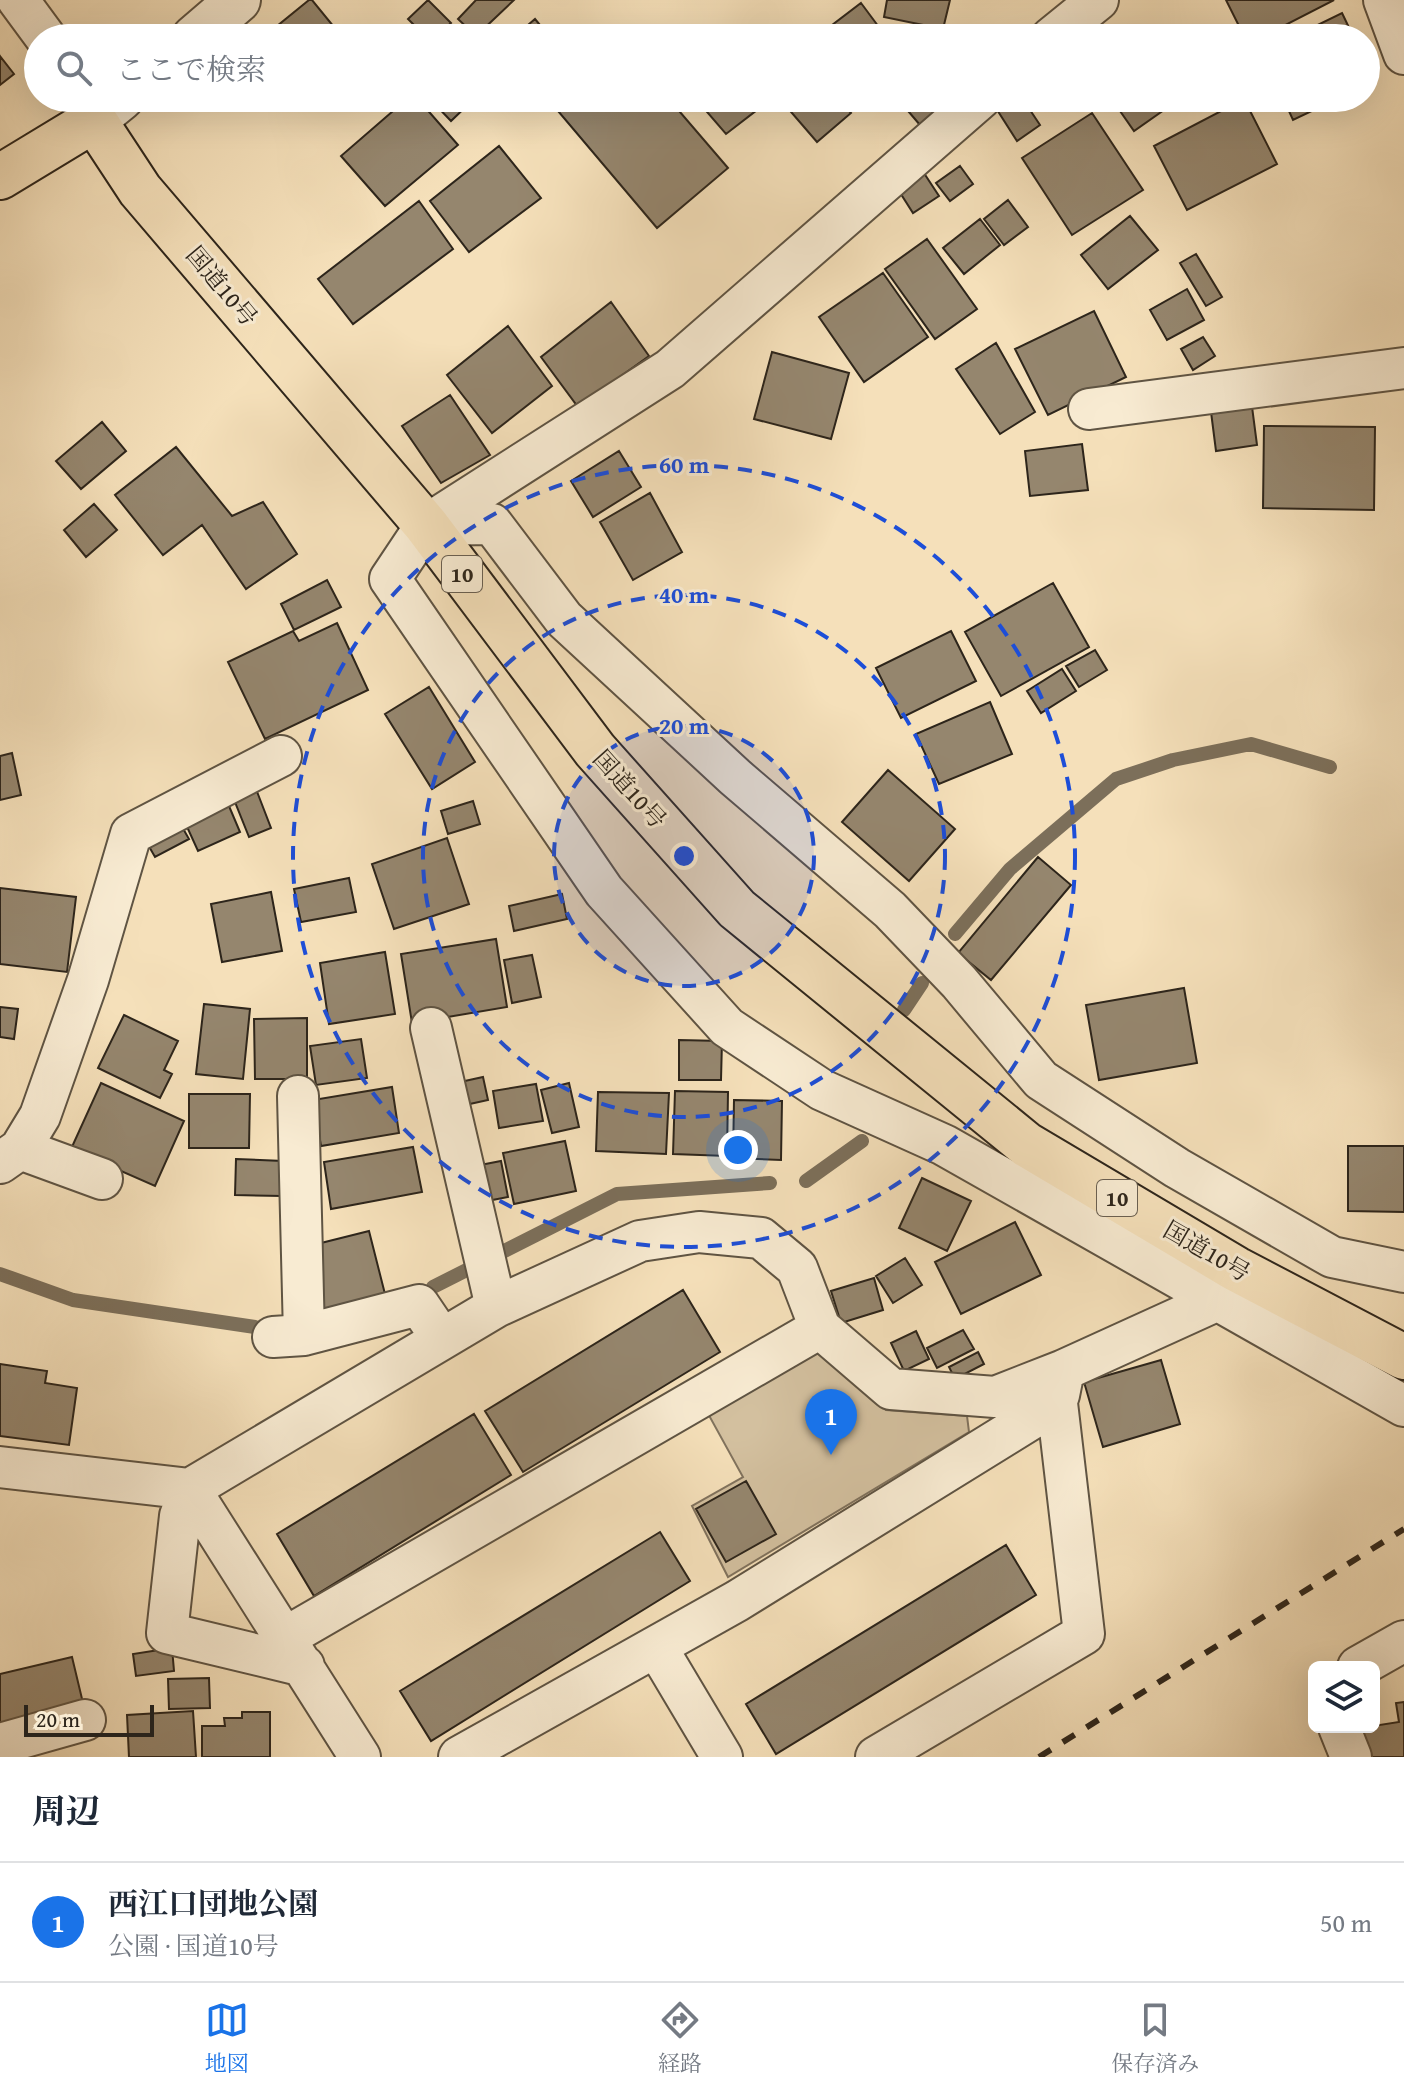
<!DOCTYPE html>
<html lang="ja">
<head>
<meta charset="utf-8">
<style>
  body { margin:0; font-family:"Gentium Book Plus","Noto Serif JP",serif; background:#f6f6f7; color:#1f2937 }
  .controls { position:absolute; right:24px; bottom:24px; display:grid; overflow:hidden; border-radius:12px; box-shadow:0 8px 32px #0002 }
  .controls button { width:72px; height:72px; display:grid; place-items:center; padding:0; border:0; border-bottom:2px solid #e0e1e3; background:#fff; color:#1f2937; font:40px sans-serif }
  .scale { position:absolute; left:24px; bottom:20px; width:130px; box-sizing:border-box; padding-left:8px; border:4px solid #2d251b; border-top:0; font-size:22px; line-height:28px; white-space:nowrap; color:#2d251b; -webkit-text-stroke:6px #f8ebd2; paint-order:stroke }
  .you { position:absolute; left:738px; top:1150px; width:28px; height:28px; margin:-20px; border:6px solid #fff; border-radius:50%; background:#1a73e8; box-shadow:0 0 0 12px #1a73e833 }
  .badge { display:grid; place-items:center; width:52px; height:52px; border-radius:50%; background:#1a73e8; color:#fff; font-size:26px; font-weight:700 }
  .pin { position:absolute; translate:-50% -66px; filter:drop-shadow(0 2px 4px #0008) }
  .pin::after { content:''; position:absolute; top:42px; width:28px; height:24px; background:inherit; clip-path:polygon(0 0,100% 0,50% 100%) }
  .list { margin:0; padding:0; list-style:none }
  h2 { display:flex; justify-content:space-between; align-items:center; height:104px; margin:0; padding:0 32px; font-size:34px }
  h2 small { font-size:26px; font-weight:400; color:#747a83 }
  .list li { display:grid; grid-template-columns:52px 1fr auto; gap:24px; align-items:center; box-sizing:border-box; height:120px; padding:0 32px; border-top:2px solid #e0e1e3 }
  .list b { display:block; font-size:30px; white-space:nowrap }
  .list p { margin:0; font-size:26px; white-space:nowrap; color:#747a83 }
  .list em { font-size:26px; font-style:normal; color:#747a83 }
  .icon { flex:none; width:44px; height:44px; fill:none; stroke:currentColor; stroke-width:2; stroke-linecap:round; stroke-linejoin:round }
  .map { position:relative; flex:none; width:1404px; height:1757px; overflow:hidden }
  .search { position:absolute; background:#fff; box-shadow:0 8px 32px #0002; left:24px; right:24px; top:24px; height:88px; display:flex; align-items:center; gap:20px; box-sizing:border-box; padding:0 28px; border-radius:44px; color:#747a83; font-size:30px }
  .sheet { height:224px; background:#fff }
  nav { display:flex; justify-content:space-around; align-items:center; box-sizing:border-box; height:112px; border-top:2px solid #e0e1e3; background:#fff; font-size:22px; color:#747a83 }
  nav a { display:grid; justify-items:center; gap:4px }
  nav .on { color:#1a73e8 }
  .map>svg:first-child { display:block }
</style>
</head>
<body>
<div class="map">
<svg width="1404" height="1757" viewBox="0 0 1404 1757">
  <rect width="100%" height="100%" fill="#f5e0ba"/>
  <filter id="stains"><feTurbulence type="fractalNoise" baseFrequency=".0025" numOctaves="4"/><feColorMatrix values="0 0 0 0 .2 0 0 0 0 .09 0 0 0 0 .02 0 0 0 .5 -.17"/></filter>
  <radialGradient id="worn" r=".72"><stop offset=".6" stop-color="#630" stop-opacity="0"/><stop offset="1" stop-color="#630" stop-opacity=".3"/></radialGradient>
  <path fill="#d3c09f" stroke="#80725d" stroke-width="2" d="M823 1349 886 1410 967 1416 969 1432 728 1577 692 1506 743 1477 706 1410Z"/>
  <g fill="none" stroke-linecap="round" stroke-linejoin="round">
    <path stroke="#7c6f5a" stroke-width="14" d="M955 934 1010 869 1116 779 1173 760 1251 744 1330 767
      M904 1010 922 983
      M806 1181 862 1141
      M0 1274 73 1300 255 1327
      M433 1287 617 1194 770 1183"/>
  </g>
  <path fill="#95866e" stroke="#2d251b" stroke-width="2" d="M309 0H312L343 38H277L271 31Z
    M428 0 451 23 435 38H427L408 19Z
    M476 0H514L476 36 458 19Z
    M887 0H950L943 29 884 17Z
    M1226 0H1334L1260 38H1245Z
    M861 3 887 38H821L819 35Z
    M1342 13 1354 38H1291Z
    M535 19 549 36 547 38H513Z
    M0 56 14 74 0 85Z
    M408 98H417L458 145 385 206 341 156Z
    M429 98H475L451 121Z
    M547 98H668L728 168 657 228Z
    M695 98H768L770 100 726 134Z
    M779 98H838L851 113 817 142Z
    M911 98H945L947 101 920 125 903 105Z
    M1005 98H1022L1040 125 1017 141 994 105Z
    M1111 98H1181L1134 131Z
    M1283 98H1339L1293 120Z
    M1244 99 1277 164 1187 210 1154 146Z
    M1092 113 1143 190 1072 235 1022 158Z
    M499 146 541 198 469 252 430 201Z
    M918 164 939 196 913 213 892 180Z
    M960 166 973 184 950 201 936 183Z
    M1008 200 1028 227 1004 245 984 219Z
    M419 201 453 249 353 324 318 279Z
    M1130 216 1158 250 1108 289 1081 255Z
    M980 219 1000 245 964 274 943 248Z
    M927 239 977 309 935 339 885 269Z
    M1196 254 1222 297 1206 306 1180 263Z
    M883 273 928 337 864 382 819 317Z
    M1187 289 1204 320 1167 340 1150 310Z
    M611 302 649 356 578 407 541 357Z
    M1094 311 1126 377 1048 415 1015 349Z
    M508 326 552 386 492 433 447 375Z
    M1203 337 1215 356 1193 370 1181 349Z
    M996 343 1035 412 1000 434 956 369Z
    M772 352 849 373 831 439 754 419Z
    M450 395 490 455 441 483 402 426Z
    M1251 399 1257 445 1216 451 1210 404Z
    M102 422 126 451 81 489 56 461Z
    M1264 426 1375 427 1374 510 1263 508Z
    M1082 444 1088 490 1030 496 1025 451Z
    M176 447 232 516 263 502 297 554 246 589 202 525 163 555 115 495Z
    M619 451 641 487 593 517 571 481Z
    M650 493 682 552 633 580 600 522Z
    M94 504 117 530 86 557 64 530Z
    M327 580 341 607 294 630 281 604Z
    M1053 583 1089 647 1001 696 965 632Z
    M337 623 368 690 265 739 228 662 293 631 299 641Z
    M951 631 976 681 901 718 876 668Z
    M1095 650 1107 670 1079 687 1066 666Z
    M1062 669 1076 691 1041 713 1027 691Z
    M429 687 475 762 432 789 385 714Z
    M990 702 1012 754 939 784 916 734Z
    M12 753 21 795 0 800V756Z
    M888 770 955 829 909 881 842 822Z
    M256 789 271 828 249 837 233 797Z
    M226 799 240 832 198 851 183 818Z
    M473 801 480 824 448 834 441 811Z
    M177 818 189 839 155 857 143 836Z
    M447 838 469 904 394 929 372 864Z
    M1038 857 1071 885 991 980 958 953Z
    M349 878 356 912 301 922 294 889Z
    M0 888 76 897 67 972 0 964Z
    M271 892 282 951 222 962 211 904Z
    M562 894 567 919 514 931 509 906Z
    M496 939 507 1007 412 1023 401 954Z
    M385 952 395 1014 329 1024 320 963Z
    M532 955 541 997 512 1003 504 960Z
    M1184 988 1197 1063 1099 1080 1086 1005Z
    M204 1004 250 1009 243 1079 196 1074Z
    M0 1007 18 1009 14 1039 0 1037Z
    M124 1015 178 1041 164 1070 172 1074 160 1098 98 1068Z
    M307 1018V1079H255L254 1019Z
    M361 1039 367 1078 316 1085 310 1046Z
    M679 1040 722 1041 721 1080H679Z
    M483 1077 488 1100 456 1107 451 1084Z
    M101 1083 184 1121 155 1186 71 1149Z
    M569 1083 579 1127 552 1133 541 1090Z
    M536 1084 543 1121 499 1128 493 1091Z
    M392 1087 399 1133 321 1146 313 1100Z
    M675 1091 728 1092 727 1156 673 1154Z
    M598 1092 669 1093 666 1154 596 1151Z
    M189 1094H250L249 1148H189Z
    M734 1100 782 1101 781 1160 733 1158Z
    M565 1141 576 1191 514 1204 503 1153Z
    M1348 1146H1404V1212L1348 1211Z
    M413 1147 422 1192 331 1209 324 1162Z
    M236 1159 283 1161 282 1196 235 1195Z
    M501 1161 508 1197 482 1202 475 1166Z
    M922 1178 971 1201 947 1251 899 1228Z
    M1015 1222 1041 1275 961 1314 935 1262Z
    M369 1231 386 1298 325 1313 309 1246Z
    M905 1258 922 1285 893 1303 876 1276Z
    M874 1278 883 1310 841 1323 831 1291Z
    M683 1290 720 1352 523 1472 485 1411Z
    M963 1330 974 1349 937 1368 927 1348Z
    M916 1331 929 1359 904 1371 891 1343Z
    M978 1352 984 1364 955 1379 949 1367Z
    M1161 1360 1180 1424 1103 1447 1084 1382Z
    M0 1364 47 1371 45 1383 77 1388 69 1445 0 1436Z
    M474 1414 511 1475 314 1596 277 1534Z
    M746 1481 776 1534 726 1562 696 1509Z
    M660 1532 690 1581 431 1741 400 1691Z
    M1006 1545 1036 1595 776 1754 746 1704Z
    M172 1648 174 1671 136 1676 133 1654Z
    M72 1657 83 1703 0 1724V1674Z
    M209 1678 210 1708 169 1709 168 1679Z
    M1404 1702V1757H1358L1354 1729 1399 1722 1396 1703Z
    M193 1711 196 1757H129L127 1715Z
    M242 1712H270V1757H202V1726H225L224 1718H242Z"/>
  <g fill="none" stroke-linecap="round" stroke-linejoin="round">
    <defs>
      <path id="minor" d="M18 0 46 38
        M1384 0 1404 54
        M1051 38 1098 0
        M1089 409 1404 368
        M426 525 670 369 981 98
        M431 1028 496 1307
        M298 1096 304 1335
        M20 1149 102 1179
        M0 1163 20 1149 40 1116 88 980 131 834 281 756
        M1404 1272 1332 1257 1177 1168 1041 1080 959 982 890 910 735 777 564 619 492 524 426 525 390 579 604 891 727 1027 822 1090 944 1145 1404 1406
        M273 1337 304 1335 419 1305 442 1339
        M1059 1395 1064 1370 1218 1300
        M0 1467 190 1489 180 1516 167 1633 304 1666
        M286 1637 820 1328
        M657 1648 722 1757
        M1358 1667 1404 1641
        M1339 1727 1351 1757
        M0 1744 85 1720
        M360 1757 190 1489 496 1307 640 1241 699 1232 761 1238 797 1268 820 1328 891 1389 995 1397 1064 1370
        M459 1757 737 1601 1057 1403 1084 1634 876 1757"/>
      <path id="tertiary" d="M194 38 238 0
        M94 120 121 98"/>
      <path id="trunk" d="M0 177 94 120 140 190 426 525 595 750 737 909 1027 1145 1236 1269 1404 1357"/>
    </defs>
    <use href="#minor" stroke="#5f5443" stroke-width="44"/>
    <use href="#tertiary" stroke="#5f5443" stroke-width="48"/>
    <use href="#trunk" stroke="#2d251b" stroke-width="48"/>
    <use href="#minor" stroke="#f8ebd2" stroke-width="40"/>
    <use href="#tertiary" stroke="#f8ebd2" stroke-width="44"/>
    <use href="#trunk" stroke="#f5e0ba" stroke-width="44"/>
    <path stroke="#2d251b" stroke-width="6" stroke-dasharray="14 14" stroke-linecap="butt" d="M1039 1757 1404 1529"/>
  </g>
  <circle cx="684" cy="856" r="130" fill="#1d4ed8" fill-opacity=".12"/>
  <g fill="none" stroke="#1d4ed8" stroke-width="4" stroke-dasharray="14 10">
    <circle cx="684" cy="856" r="130"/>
    <circle cx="684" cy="856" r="261"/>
    <circle cx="684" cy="856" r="391"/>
  </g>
  <g text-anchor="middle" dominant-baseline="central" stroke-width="6" stroke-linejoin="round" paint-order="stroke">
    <g fill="#f8ebd2" stroke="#6a6052" stroke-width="2">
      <rect x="442" y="556" width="40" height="36" rx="6"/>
      <rect x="1097" y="1180" width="40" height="36" rx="6"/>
    </g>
    <g font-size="22" font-weight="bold" fill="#2d251b">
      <text x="462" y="574">10</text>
      <text x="1117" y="1198">10</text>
    </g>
    <g font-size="24" fill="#2d251b" stroke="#f8ebd2">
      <text transform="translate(222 286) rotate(50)">国道10号</text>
      <text transform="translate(630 789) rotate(48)">国道10号</text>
      <text transform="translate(1207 1251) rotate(30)">国道10号</text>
    </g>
  </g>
  <circle cx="684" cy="856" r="12" fill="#1d4ed8" stroke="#f8ebd2" stroke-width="4"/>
  <g font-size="24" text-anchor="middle" font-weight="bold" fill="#1d4ed8" stroke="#f8ebd2" stroke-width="6" stroke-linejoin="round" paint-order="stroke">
    <text x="684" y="473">60 m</text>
    <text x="684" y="603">40 m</text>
    <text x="684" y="734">20 m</text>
  </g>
  <rect width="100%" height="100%" filter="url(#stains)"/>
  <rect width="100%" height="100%" fill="url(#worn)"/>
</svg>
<div class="controls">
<button><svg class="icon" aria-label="layers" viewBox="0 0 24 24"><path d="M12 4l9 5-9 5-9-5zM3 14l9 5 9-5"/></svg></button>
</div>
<div class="scale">20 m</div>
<div class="you"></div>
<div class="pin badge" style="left:831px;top:1455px">1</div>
<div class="search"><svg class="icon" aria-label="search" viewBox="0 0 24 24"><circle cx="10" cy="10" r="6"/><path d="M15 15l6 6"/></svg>ここで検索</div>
</div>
<section class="sheet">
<h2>周辺<small></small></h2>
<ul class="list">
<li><span class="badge">1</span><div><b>西江口団地公園</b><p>公園 · 国道10号</p></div><em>50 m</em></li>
</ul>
</section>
<nav>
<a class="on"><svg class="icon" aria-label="map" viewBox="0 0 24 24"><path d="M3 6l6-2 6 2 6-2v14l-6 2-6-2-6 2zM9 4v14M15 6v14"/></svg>地図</a>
<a><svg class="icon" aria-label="directions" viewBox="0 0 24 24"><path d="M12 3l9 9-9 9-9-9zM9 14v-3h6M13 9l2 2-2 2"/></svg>経路</a>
<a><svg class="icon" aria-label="saved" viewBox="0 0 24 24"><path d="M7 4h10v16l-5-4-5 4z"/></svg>保存済み</a>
</nav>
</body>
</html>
